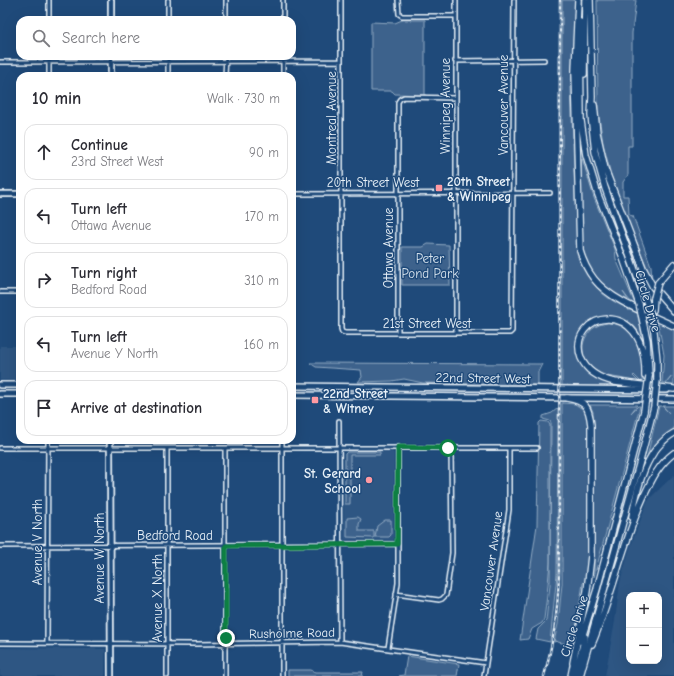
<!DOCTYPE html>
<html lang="en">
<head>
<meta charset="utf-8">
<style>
  body { margin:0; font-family:"Comic Neue",sans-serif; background:#f7f7f7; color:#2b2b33 }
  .controls { position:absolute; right:12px; bottom:12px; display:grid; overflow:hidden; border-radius:8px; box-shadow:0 4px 16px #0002 }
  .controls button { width:36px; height:36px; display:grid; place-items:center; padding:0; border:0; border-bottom:1px solid #e1e1e2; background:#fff; color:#2b2b33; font:20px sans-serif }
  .stop { position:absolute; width:12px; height:12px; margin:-9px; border:3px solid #0b8043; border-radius:50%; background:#fff }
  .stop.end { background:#0b8043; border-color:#fff; box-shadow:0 1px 4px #0008 }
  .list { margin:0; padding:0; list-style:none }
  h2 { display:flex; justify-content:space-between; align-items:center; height:52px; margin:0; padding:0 16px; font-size:17px }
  h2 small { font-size:13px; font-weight:400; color:#7c7c81 }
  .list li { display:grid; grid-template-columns:26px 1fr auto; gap:12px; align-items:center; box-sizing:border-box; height:56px; margin:0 8px 8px; padding:0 8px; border:1px solid #e1e1e2; border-radius:12px }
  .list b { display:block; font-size:15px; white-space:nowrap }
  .list p { margin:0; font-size:13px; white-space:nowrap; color:#7c7c81 }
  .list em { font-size:13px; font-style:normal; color:#7c7c81 }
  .icon { flex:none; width:22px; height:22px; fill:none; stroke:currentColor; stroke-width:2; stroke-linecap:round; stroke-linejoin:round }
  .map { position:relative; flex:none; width:674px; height:676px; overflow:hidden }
  .search { position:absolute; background:#fff; box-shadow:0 4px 16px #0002; left:16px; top:16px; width:280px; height:44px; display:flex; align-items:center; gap:10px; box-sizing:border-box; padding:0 14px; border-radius:12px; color:#7c7c81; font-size:15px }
  .panel { position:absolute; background:#fff; box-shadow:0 4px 16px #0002; left:16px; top:72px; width:280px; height:372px; border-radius:12px }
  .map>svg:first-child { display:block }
</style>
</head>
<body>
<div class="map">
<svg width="674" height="676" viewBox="0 0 674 676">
  <rect width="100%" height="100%" fill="#1f4a7a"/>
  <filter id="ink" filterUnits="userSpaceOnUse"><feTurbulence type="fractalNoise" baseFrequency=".025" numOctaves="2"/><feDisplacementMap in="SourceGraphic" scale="8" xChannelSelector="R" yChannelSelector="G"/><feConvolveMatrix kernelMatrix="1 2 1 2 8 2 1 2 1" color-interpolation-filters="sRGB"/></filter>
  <g filter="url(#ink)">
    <path fill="#2e5683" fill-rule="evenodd" d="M0 346H20V381L0 380Z
      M110 440H282V448L254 451H196L167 448 139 450 110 448Z
      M346 451H392L394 453 395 539 393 542 346 543 344 540V454Z
      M674 475V676H605L615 621 620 582 630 548 647 503 650 498ZM629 595H659V661H629Z
      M0 648 105 649V676H0Z"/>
    <path fill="#3c628c" stroke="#92aac2" d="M562 0H575L571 88 577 252C586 279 601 299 629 308L628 310H632L637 312 643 340C640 336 638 330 635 327 631 322 624 320 619 318 577 303 552 371 614 385L609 387H569L568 385 562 387Z
      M597 0H636L632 33V146H628V175L623 182V196H628L629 215 633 216 651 266 652 280 619 198 611 175 603 143 598 110Z
      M402 20H425V95L395 94 392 91H371V22L395 23Z
      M582 158 594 198 615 249 616 259 635 304 630 301 623 292 628 300C616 294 602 285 594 274 579 255 581 229 581 206 581 190 580 174 582 158Z
      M428 244 449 245 450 285H402V247H423Z
      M658 322 674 330V386L666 385V384L672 376 666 383H662L664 355Z
      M608 323C638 324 644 358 642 382H641L634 375 633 376 640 383C634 382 630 380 624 379 612 376 606 378 595 370 573 355 583 325 608 323Z
      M310 363 542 364 538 372V385L423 383 404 379 392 381 358 382 362 377 361 370 316 367Z
      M562 403 575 404 584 410H585L588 427V552L585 581 583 583 573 647 570 644V645L558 642 557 641 554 642 558 624 562 584Z
      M590 405H637L631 413 638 406H640L594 577V425L593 412Z
      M659 406H662L669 413 663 406H674V430L661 439 647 457Z
      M558 408 557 574 550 642 536 639 538 629 546 621 550 585 551 423 550 421 543 419V416L552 413Z
      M541 421 548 422 550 425V562L547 595 544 619 542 623 532 629 528 639 520 640 537 525 539 423Z
      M347 452H380V455H350V504H345V454Z
      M358 517 361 519 359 524V531H374V538L347 537V518Z
      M385 520H391V535L389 537H375L377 526Z
      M407 656 459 664 457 676H399L404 675Z
      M288 670H311L315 672H363L362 676H288Z"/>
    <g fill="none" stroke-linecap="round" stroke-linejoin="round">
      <defs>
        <path id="street" d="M341 0V329L342 332 345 333H510L512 331 514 0
          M398 0 399 14 402 16H456
          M456 0V333
          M49 20V0
          M168 20V0
          M226 20V0
          M283 20V0
          M168 56V76
          M455 61 544 60
          M0 62 341 61
          M49 76V56
          M225 76 226 56
          M283 76V56
          M292 194 550 193
          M0 292H20
          M398 333V102L400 99 404 97 456 98
          M339 421 340 642
          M0 448H537
          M167 448V676
          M225 448V676
          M0 546 397 544
          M396 594 439 600 442 599 446 595 452 553 451 447
          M0 643 196 644 340 642 486 663
          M47 643 48 440
          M388 648 398 583V447
          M282 676V440
          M484 676 509 510V448"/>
        <path id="secondary" d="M111 20V0
          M111 56V76
          M0 194H20
          M110 440 111 676"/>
        <path id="primary" d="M0 385H20
          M292 386 667 390
          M0 394H20
          M292 395 674 399"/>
        <path id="highway" d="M578 0 575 71 580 251C583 261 587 270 594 279 611 301 649 314 674 326
          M590 0 592 97 591 115 595 152 605 188 649 309
          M580 22 581 121 586 155 598 195 622 255 639 304
          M584 74 585 0
          M594 105 597 133 605 169 643 268 653 287 674 311
          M658 283 674 264
          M653 310 654 298
          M641 313 647 340 649 376
          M653 322 657 360V380
          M645 376C647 293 565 313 581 358 587 372 601 379 615 382L674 389
          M567 398C586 401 589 407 591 425V556L587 591 573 663
          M632 517C637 487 646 449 674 433
          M581 641 597 589 644 411
          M592 644C612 597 622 545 643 498 651 481 658 465 674 453
          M571 676 574 661
          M575 676 585 637
          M580 676 640 461 654 407"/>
      </defs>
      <use href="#street" stroke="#e8f1f8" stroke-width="6"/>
      <use href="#secondary" stroke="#e8f1f8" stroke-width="8"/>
      <use href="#primary" stroke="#e8f1f8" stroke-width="8"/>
      <use href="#highway" stroke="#e8f1f8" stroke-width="8"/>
      <use href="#street" stroke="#1f4a7a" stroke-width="3"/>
      <use href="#secondary" stroke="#1f4a7a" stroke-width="4.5"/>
      <use href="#primary" stroke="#1f4a7a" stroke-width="5"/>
      <use href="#highway" stroke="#1f4a7a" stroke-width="5.5"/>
      <defs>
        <path id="rail" d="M544 676C554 642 558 608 559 573L560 0"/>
      </defs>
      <use href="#rail" stroke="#e8f1f8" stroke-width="2.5"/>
      <use href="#rail" stroke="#1f4a7a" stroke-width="1" stroke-dasharray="3" stroke-linecap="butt"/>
      <defs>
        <path id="highway-bridge" d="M654 298 658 283
          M639 304 641 313
          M649 309 653 322
          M654 407 657 380
          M644 411 649 376"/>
      </defs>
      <use href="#highway-bridge" stroke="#e8f1f8" stroke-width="8" stroke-linecap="butt"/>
      <use href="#highway-bridge" stroke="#1f4a7a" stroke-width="5.5"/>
    </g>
  </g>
  <g fill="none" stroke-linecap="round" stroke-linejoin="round" filter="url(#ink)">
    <path stroke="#0b8043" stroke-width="5" d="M226 638V546L397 544 398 447 448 448"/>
  </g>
  <g fill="#ff9aa2" stroke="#1f4a7a" stroke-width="1.5">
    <rect x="435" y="184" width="8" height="8" rx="2"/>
    <rect x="311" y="396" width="8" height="8" rx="2"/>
    <circle cx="369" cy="480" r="4"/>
  </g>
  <g text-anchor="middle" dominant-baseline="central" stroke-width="3" stroke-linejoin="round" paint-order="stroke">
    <g font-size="13" fill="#e8f1f8" stroke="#1f4a7a">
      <text transform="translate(503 105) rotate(-90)">Vancouver Avenue</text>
      <text transform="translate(445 106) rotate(-90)">Winnipeg Avenue</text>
      <text transform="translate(331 118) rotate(-90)">Montreal Avenue</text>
      <text x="373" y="182">20th Street West</text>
      <text transform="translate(388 248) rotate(-90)">Ottawa Avenue</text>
      <text transform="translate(648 301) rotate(74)">Circle Drive</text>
      <text x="427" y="323">21st Street West</text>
      <text transform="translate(483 378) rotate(1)">22nd Street West</text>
      <text x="175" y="535">Bedford Road</text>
      <text transform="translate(37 542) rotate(-90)">Avenue V North</text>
      <text transform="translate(99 558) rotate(-90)">Avenue W North</text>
      <text transform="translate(491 561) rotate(-82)">Vancouver Avenue</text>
      <text transform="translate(157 598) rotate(-90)">Avenue X North</text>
      <text transform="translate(574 626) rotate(-72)">Circle Drive</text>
      <text transform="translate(292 633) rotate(-1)">Rusholme Road</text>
    </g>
    <g font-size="13" font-weight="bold" fill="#e8f1f8" stroke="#1f4a7a" text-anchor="start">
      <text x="447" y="181">20th Street<tspan x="447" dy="15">&amp; Winnipeg</tspan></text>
      <text x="323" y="393">22nd Street<tspan x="323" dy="15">&amp; Witney</tspan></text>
      <text x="361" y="473" text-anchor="end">St. Gerard<tspan x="361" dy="15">School</tspan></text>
    </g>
    <g font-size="13" fill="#d7e3ed" stroke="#1f4a7a">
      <text x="430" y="258">Peter<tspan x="430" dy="15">Pond Park</tspan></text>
    </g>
  </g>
</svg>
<div class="controls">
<button>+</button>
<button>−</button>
</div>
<div class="stop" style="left:448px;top:448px"></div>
<div class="stop end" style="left:226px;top:638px"></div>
<div class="search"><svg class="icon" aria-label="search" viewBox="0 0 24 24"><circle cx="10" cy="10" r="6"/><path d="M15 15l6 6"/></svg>Search here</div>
<section class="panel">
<h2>10 min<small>Walk · 730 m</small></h2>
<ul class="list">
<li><svg class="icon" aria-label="ahead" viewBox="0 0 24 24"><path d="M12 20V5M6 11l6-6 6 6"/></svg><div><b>Continue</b><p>23rd Street West</p></div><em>90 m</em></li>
<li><svg class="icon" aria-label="left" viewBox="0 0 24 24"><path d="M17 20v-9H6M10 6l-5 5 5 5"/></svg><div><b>Turn left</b><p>Ottawa Avenue</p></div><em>170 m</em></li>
<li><svg class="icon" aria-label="right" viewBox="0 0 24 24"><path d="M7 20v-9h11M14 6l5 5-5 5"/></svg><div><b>Turn right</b><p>Bedford Road</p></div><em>310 m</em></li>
<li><svg class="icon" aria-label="left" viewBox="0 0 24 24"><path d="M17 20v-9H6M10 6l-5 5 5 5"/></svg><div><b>Turn left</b><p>Avenue Y North</p></div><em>160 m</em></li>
<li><svg class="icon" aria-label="arrive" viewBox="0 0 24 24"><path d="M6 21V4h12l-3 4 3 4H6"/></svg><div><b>Arrive at destination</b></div></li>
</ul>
</section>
</div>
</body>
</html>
